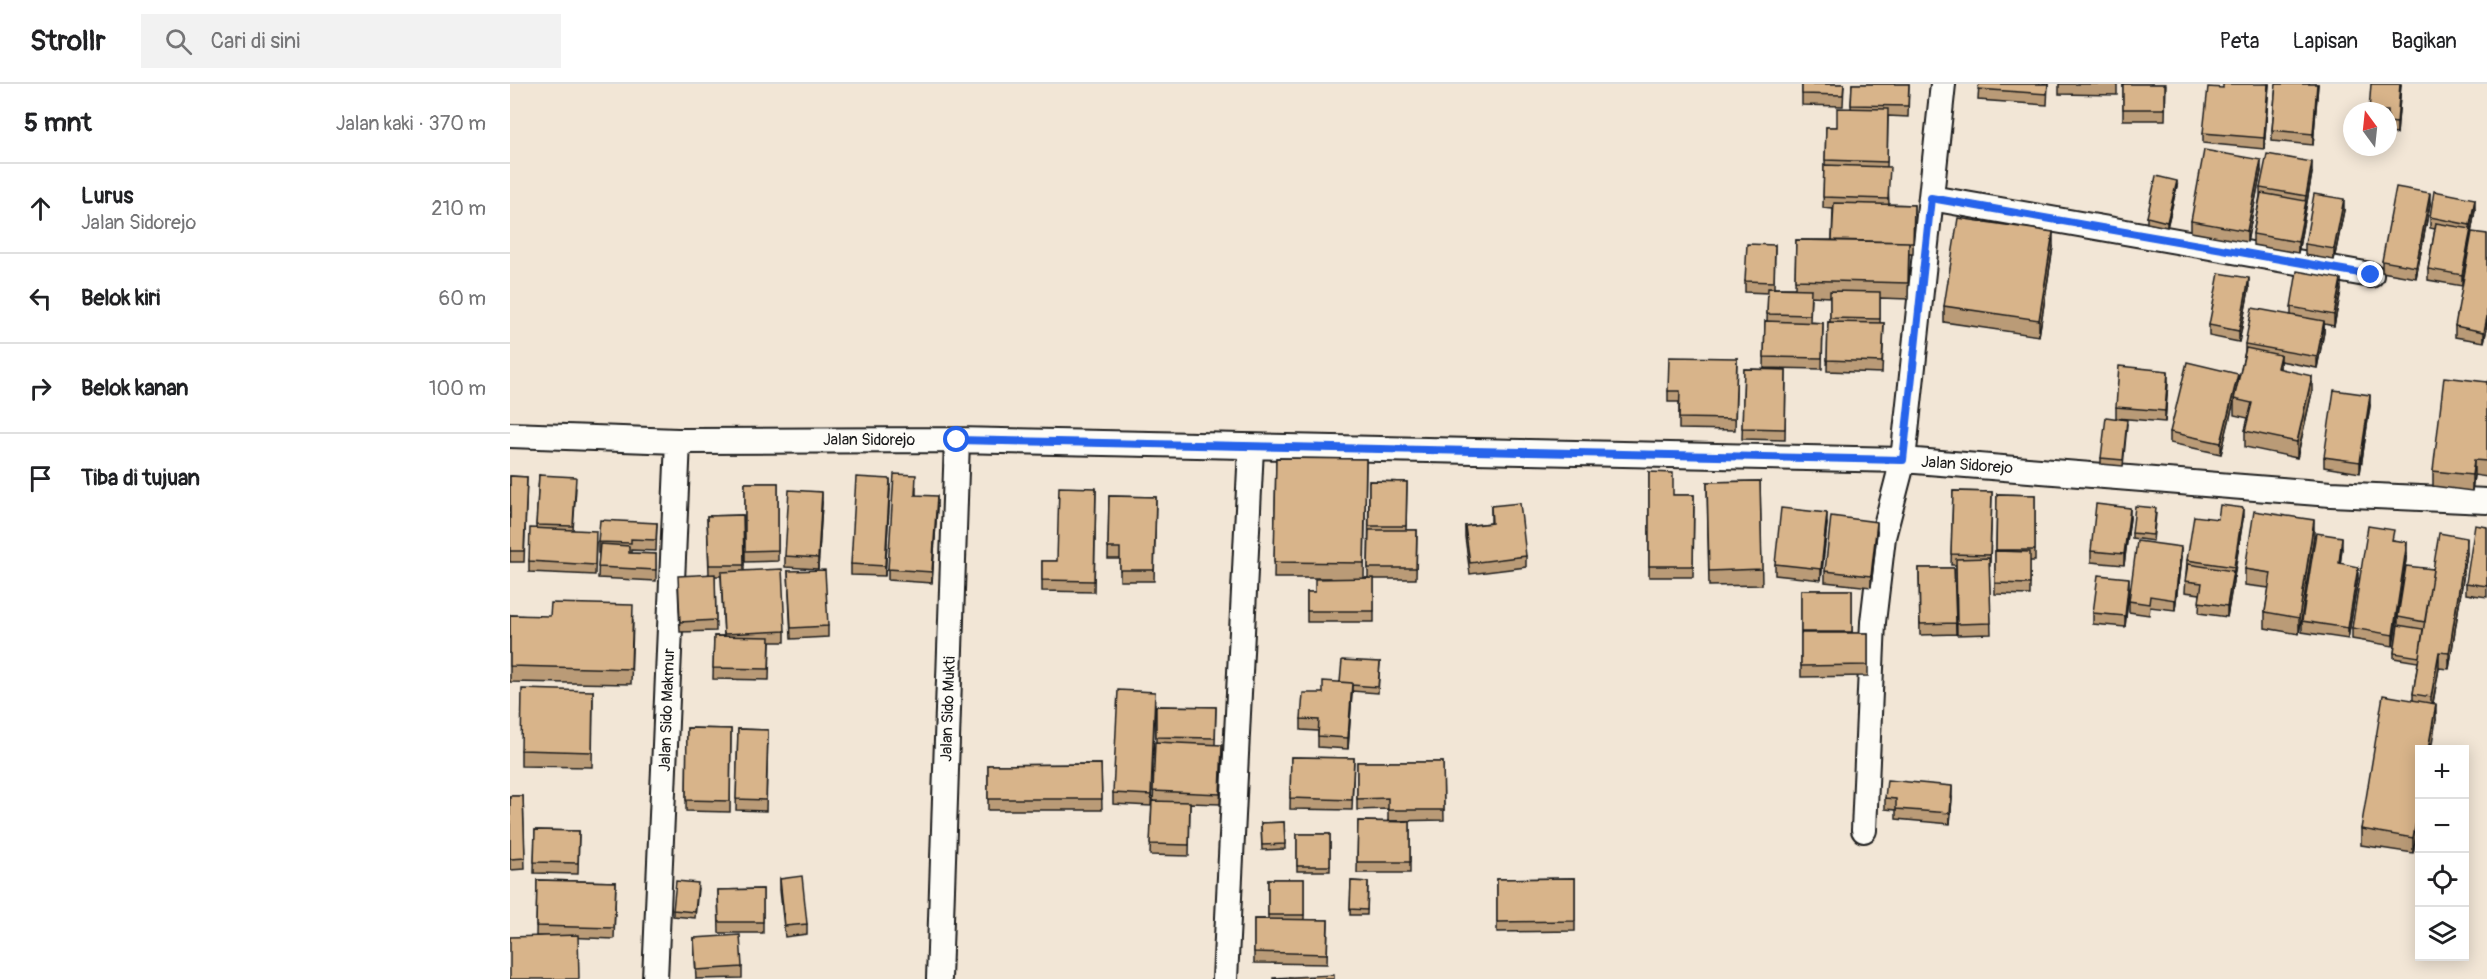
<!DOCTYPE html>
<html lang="id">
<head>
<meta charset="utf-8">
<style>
  body { margin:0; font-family:Pangolin,sans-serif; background:#f2f2f2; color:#202124 }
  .controls { position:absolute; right:18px; bottom:18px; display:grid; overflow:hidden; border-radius:0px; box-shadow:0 3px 15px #0003 }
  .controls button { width:54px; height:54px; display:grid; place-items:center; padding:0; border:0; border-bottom:2px solid #e0e0e0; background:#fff; color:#202124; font:30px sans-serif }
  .compass { position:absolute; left:1833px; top:18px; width:54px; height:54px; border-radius:50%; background:#fff; box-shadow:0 3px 15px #0003; rotate:345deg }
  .stop { position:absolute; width:18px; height:18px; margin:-14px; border:4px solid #2563eb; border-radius:50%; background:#fff }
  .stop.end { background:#2563eb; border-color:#fff; box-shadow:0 2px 6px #0008 }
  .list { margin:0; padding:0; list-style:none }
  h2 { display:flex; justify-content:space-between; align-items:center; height:78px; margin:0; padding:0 24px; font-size:26px }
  h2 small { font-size:20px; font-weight:400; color:#757577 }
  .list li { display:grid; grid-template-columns:39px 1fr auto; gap:18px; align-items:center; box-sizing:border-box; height:90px; padding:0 24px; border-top:2px solid #e0e0e0 }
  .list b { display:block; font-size:22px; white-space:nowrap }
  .list p { margin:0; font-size:20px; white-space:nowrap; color:#757577 }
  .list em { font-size:20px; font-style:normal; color:#757577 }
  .icon { flex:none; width:33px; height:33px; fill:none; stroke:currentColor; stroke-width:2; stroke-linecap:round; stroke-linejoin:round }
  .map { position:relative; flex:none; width:1977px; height:895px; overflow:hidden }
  header { display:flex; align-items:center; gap:36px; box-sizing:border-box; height:84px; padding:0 30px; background:#fff; border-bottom:2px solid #e0e0e0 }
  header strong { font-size:28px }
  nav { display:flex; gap:33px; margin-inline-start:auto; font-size:21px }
  .search { width:420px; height:54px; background:#f2f2f2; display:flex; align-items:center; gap:15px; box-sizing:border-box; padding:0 21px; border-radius:0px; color:#757577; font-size:22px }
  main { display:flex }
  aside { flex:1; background:#fff }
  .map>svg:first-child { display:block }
</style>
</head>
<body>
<header>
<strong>Strollr</strong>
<div class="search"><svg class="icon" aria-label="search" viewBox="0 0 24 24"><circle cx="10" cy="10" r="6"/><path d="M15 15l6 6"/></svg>Cari di sini</div>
<nav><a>Peta</a><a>Lapisan</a><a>Bagikan</a></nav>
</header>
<main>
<aside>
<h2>5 mnt<small>Jalan kaki · 370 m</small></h2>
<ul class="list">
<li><svg class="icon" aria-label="ahead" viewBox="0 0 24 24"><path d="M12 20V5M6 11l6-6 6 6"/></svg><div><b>Lurus</b><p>Jalan Sidorejo</p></div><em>210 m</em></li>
<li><svg class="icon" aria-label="left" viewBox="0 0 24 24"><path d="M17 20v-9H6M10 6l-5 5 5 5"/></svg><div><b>Belok kiri</b></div><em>60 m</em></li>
<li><svg class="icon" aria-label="right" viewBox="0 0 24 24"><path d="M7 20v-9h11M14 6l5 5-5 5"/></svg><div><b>Belok kanan</b></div><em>100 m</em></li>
<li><svg class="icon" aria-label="arrive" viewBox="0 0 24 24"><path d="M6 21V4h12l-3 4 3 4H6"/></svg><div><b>Tiba di tujuan</b></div></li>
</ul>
</aside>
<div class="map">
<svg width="1977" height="895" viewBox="0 0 1977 895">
  <rect width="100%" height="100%" fill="#f2e6d6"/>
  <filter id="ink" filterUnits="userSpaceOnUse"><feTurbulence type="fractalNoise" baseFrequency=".0167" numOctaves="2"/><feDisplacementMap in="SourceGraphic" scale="12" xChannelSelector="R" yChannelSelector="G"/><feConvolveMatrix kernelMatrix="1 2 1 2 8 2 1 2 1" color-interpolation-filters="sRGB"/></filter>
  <g filter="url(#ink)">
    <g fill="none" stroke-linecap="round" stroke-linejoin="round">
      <defs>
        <path id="street" d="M1421 114 1861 191
          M0 351 168 357 447 356 1393 376 1821 410 1977 417
          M1354 746 1363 538 1373 453 1393 376 1433 0
          M145 895 168 357
          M429 895 447 356
          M715 895 741 364"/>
      </defs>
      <use href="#street" stroke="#1c1c1c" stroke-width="28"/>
      <use href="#street" stroke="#fdfcf7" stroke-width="24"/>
    </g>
    <path fill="#ba9b77" stroke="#1c1c1c" stroke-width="1.5" d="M1292 0H1334L1333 22 1292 21Z
      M1342 0H1399L1398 33 1378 32 1377 83 1379 120 1404 121 1403 170H1399L1398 215 1370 214V239H1374L1372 289 1317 287 1318 238H1320V213L1301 212 1300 238 1313 239 1312 285 1254 284 1255 237H1257L1258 209 1235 208V197L1265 161 1264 204H1285L1286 156H1322L1323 125 1313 124 1314 81H1315L1316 43H1327L1341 25Z
      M1469 0H1538L1537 21 1468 16Z
      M1549 0H1607V11L1549 10Z
      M1613 0H1656L1655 36H1613Z
      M1759 0 1754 65 1693 59V49L1713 4Z
      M1766 0H1808L1803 61 1762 57V46Z
      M1891 0 1887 50 1878 49V27Z
      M1751 87 1737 158 1681 148V137Z
      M1802 89 1788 169 1743 161V150L1750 112V104Z
      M1667 102 1657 143 1637 139V133Z
      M1920 120 1906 194 1872 188V177Z
      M1834 126 1824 176 1795 171V160Z
      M1965 126 1952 202 1918 196V185L1925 145 1920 144V133Z
      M1977 150V244L1974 258 1945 253V242Z
      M1543 163 1529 252 1434 238V222Z
      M1739 205 1729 258 1699 252V241Z
      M1831 206 1824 242 1814 240V248L1807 284 1770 277V285L1802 308 1787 374 1735 363V347L1738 334 1724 331V315L1711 370 1660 359V348L1728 300 1735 267V260L1781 231V223Z
      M1227 274 1225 346 1169 345V318H1158V307Z
      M1234 285 1276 286 1275 356 1232 355Z
      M1658 298 1655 338 1606 334V323Z
      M1977 298V393L1964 391 1962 407 1923 402V387Z
      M1860 322 1850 389 1814 383V373Z
      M1617 341 1613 382 1591 380V374Z
      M766 374 856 375 854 494H858L859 397 897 398 896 446H907L906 495H864V538H797V508H805L820 494H764Z
      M1139 388 1163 411H1184L1183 493H1139Z
      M29 391 66 404 63 446 86 458 85 491 19 488V477L26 444Z
      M0 392 17 393 14 478H0Z
      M1250 397 1252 501 1199 502 1197 398Z
      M235 399H268V477L235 478Z
      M406 402V411L427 423 422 499 378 496V485Z
      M586 404 584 508 532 507V477H547Z
      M380 405 375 492 341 491V480Z
      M1443 407 1482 408 1480 482H1479L1481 550 1447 551 1446 481H1441Z
      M1487 410 1525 411V477H1520V511L1485 510V467H1486Z
      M599 412 646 413 644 497H610V475H598Z
      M312 419 308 485 275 483V472Z
      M981 422 1016 472V483L960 490 955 453V442L981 439Z
      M1646 430 1643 457 1622 454V449Z
      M233 431 234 487 275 547V558H260L259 596 203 595 204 552H214L211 492H205L206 547 170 548 168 502 199 490 197 432Z
      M1620 434 1614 481 1581 478V467Z
      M1708 435H1733L1717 533 1689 529 1690 510 1675 508 1677 476Z
      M147 439 146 467 121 466V469L146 470V497L88 494 89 469H88V458Z
      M1317 440 1311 496 1265 491V480Z
      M1977 443V513L1956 510V499Z
      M1367 448 1361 503 1315 498V487Z
      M1804 452 1789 550 1755 544V528L1759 504 1735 501V485Z
      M1884 456 1897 469 1883 562 1842 555V544Z
      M1832 464 1830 480 1848 494 1838 555 1792 548V537Z
      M1957 469 1939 585 1929 584 1923 619 1926 636 1910 666V732L1903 769 1851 761V745L1903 616V610L1908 578 1884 574V569L1888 541V533L1923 485Z
      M1671 474 1665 526 1640 523 1639 531 1619 528V517Z
      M1409 484H1444L1446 550 1410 551Z
      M278 487 318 542V553L281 555Z
      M1619 505 1615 543 1583 540V529Z
      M1291 506H1342V549H1358V592L1291 593Z
      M0 531 123 537 121 600 0 598Z
      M870 578 868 609 842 607 838 665 808 663V647L791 646V635L813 609 830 598Z
      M83 607 82 683 11 682V666Z
      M645 619 641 722 603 720V709Z
      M646 622 706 623 705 661 712 672 710 720 680 719 679 772 640 771 642 717H643L646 658Z
      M177 644 221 645 220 728 176 727Z
      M228 645 258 646 256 727 226 726Z
      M781 673 844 674 842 726 780 725Z
      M847 678H933L934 736 878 737V725L847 726Z
      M591 680 592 726H478V681Z
      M0 712H13L15 785 0 786Z
      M1442 713 1440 740 1386 735V726L1375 725V714Z
      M848 737 900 738V789H847Z
      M774 738 775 765 752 766 751 739Z
      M25 746 69 747 68 790 24 789Z
      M787 750H820V787H787Z
      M1065 794V847L987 848V795Z
      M270 795 297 840V850L275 853 270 806Z
      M758 795H794V836H818L817 880 744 879V835H758Z
      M27 796 106 798 104 855 26 852Z
      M841 797 858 798 857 831H840Z
      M188 805 185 834 163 832V826Z
      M253 805V849H209L208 806Z
      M184 854 232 883V894L186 895Z"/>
    <path fill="#977e61" stroke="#1c1c1c" stroke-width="1.5" d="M1758 0H1759L1754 65V54Z
      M1807 0H1808L1803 61V50Z
      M1890 0H1891L1887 50V39Z
      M1751 76V87L1737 158V147Z
      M1802 78V89L1788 169V158Z
      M1667 97V102L1657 143V138Z
      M1920 109V120L1906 194V183Z
      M1834 115V126L1824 176V165Z
      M1965 115V126L1952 202V191Z
      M1543 148V163L1529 252V236Z
      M1739 194V205L1729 258V247Z
      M1831 195V206L1824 242V231Z
      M1977 233V244L1974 258V248Z
      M1814 237V248L1807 284V273Z
      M1770 271V287L1767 284Z
      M1658 287V298L1655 338V327Z
      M1728 290V301L1711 370V359Z
      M1802 292V308L1787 374V358Z
      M1860 311V322L1850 389V378Z
      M1964 376V391L1962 407V391Z
      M380 395V405L375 492V482Z
      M312 408V419L308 485V474Z
      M427 412V423L422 499V488Z
      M1620 424V434L1614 481V470Z
      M1733 424V435L1724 494V483Z
      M1317 429V440L1311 496V485Z
      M1804 436V452L1789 550V534Z
      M1367 438V448L1361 503V492Z
      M1832 453V464L1829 490V479Z
      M1957 454V469L1939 585V569Z
      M1897 458V469L1883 562V551Z
      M1671 463V474L1665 526V516Z
      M1848 483V494L1838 555V544Z
      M1723 487V498L1717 533V522Z
      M1619 494V505L1615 543V532Z
      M1929 568V584L1921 629V613Z
      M842 599V610L838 665V654Z
      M1926 620V636L1921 666H1918Z
      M1442 702V713L1440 740V729Z
      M1910 716V732L1903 769V754Z"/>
    <path fill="#d8b48a" stroke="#1c1c1c" stroke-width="1.5" d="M1292 0H1334L1333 11 1292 10Z
      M1342 0H1399L1398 22 1341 21Z
      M1469 0H1538L1537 10 1468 5Z
      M1613 0H1655V25H1613Z
      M1713 0H1758L1754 54 1693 49 1698 3 1713 4Z
      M1766 0H1807L1803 50 1762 46Z
      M1861 0H1890L1887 39 1878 38V27H1859Z
      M1327 24 1378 25 1377 78 1315 76 1316 43H1327Z
      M1694 66 1751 76 1737 147 1681 137Z
      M1757 70 1802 78 1796 112 1750 104Z
      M1314 81 1380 83 1378 115 1313 113Z
      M1646 92 1667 97 1657 138 1637 133Z
      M1886 103 1920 109 1906 183 1872 177Z
      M1924 107 1965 115 1960 141 1920 133Z
      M1751 109 1796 117 1788 158 1743 150Z
      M1804 110 1834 115 1824 165 1795 160Z
      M1324 119 1404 121 1403 159H1399V158L1322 156Z
      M1448 134 1543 148 1529 236 1434 222Z
      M1926 139 1961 145 1952 191 1918 185Z
      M1962 148 1977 150V233L1974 248 1945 242Z
      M1286 156 1399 158 1398 199 1285 196Z
      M1237 160 1265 161 1264 198 1235 197Z
      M1787 187 1831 195 1824 231 1781 223Z
      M1709 189 1739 194 1729 247 1699 241Z
      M1258 204 1301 205 1300 231 1257 230Z
      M1320 207 1370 208V235L1320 234Z
      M1742 224 1814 237 1807 273 1735 260Z
      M1255 237 1313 239 1312 274 1254 273Z
      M1318 238 1374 239 1372 278 1317 276Z
      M1736 264 1770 271 1767 284 1802 292 1787 358 1735 347 1742 319 1724 315Z
      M1159 273 1227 274 1225 335 1169 334 1170 307H1158Z
      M1677 278 1728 290 1711 359 1660 348Z
      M1609 282 1658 287 1655 327 1606 323Z
      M1234 285 1276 286 1275 345 1232 344Z
      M1934 293 1977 298V377L1964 376 1962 391 1923 387Z
      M1824 306 1860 311 1850 378 1814 373Z
      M1596 333 1617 336 1613 376 1591 374Z
      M766 374 856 375 854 479 764 478Z
      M1139 388 1163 389V411H1184L1183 482H1139Z
      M384 390 406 391 405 411 427 412 422 488 378 485Z
      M29 391 66 393 63 442 26 441Z
      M0 392 17 393 14 467H0Z
      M346 393 380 395 375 482 341 480Z
      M859 397 897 398 896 442H859Z
      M1250 397 1252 485 1199 487 1197 398Z
      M235 399H268V466L235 467Z
      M549 403 586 404 584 497 532 496V477H547Z
      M279 406 312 408 308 474 275 472Z
      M1443 407 1482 408 1480 471 1441 470Z
      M1487 410 1525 411V466H1486Z
      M599 412 646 413 644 486H610V464H598Z
      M1010 419 1016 472 960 479 955 442 982 439 981 422Z
      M1586 420 1620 424 1614 470 1581 467Z
      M1710 421 1733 424 1724 483 1677 476 1684 432 1708 435Z
      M1625 422 1646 424 1643 451 1622 449Z
      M1271 424 1317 429 1311 485 1265 480Z
      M1744 427 1804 436 1789 534 1755 528 1761 489 1735 485Z
      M233 431 234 481H199L197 432Z
      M1321 432 1367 438 1361 492 1315 487Z
      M90 436 147 439 146 456 121 455V459L88 458Z
      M1965 441 1977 443V502L1956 499Z
      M1858 442 1884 446 1882 456 1897 458 1883 551 1842 544Z
      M20 444 86 447 85 481 19 477Z
      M859 446H907L906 484H858Z
      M1806 449 1832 453 1829 479 1848 483 1838 544 1792 537Z
      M1929 449 1957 454 1939 569 1929 568 1921 613 1903 610Z
      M1627 457 1671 463 1665 516 1640 512 1639 520 1619 517Z
      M90 460 119 462V469L146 470V486L88 483Z
      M1485 467 1520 468V500L1485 499Z
      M1479 474 1481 539 1447 540 1446 475Z
      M1678 480 1723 487 1717 522 1689 518 1692 499 1675 497Z
      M1896 482 1923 485 1915 538 1888 533Z
      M1409 484H1444L1446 539 1410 540Z
      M272 485 275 547 214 550 211 488Z
      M315 486 318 542 281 544 278 487Z
      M205 490 206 536 170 538 168 492Z
      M1588 491 1619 494 1615 532 1583 529Z
      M864 494V527H797V508H805V495Z
      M1291 506H1342V548H1291Z
      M41 519 123 521 121 585 0 582V531L40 532Z
      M1888 541 1913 545 1909 573 1884 569Z
      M1291 549H1358V581L1291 582Z
      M204 552 260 553 259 585 203 584Z
      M832 576 870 578 868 603 842 601V599L830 598Z
      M813 597 842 599 838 654 808 652 809 636 791 635 793 609H813Z
      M12 605 83 607 82 668 11 666Z
      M608 606 645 608 641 711 603 709Z
      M1873 611 1926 620 1918 666H1910V716L1903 754 1851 745Z
      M646 622 706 623 705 654 646 653Z
      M177 644 221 645 220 717 176 716Z
      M228 645 258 646 256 716 226 715Z
      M645 658 712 661 710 710 643 707Z
      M781 673 844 674 842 716 780 714Z
      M847 678H933L934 726H878V714L847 715Z
      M591 680 592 715H478V681Z
      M1377 696 1442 702 1440 729 1386 725V715L1375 714Z
      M0 712H13L15 774 0 775Z
      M642 717 680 718 679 761 640 760Z
      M848 737 900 738V778H847Z
      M774 738 775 760 752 761 751 739Z
      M25 746 69 747 68 779 24 778Z
      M787 750H820V782H787Z
      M292 792 297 840 275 842 270 795Z
      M1065 794V837L987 838V795Z
      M758 795H794V831H758Z
      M27 796 106 798 104 844 26 842Z
      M166 797 188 799 185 828 163 826Z
      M841 797 858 798 857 826 840 825Z
      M253 805V838H209L208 806Z
      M744 835 818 836 817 870 744 868Z
      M68 851 69 895H0V853Z
      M230 851 232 883 186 886 184 854Z
      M824 891V895H763V894Z"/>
  </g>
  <g fill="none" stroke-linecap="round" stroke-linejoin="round" filter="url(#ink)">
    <path stroke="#2563eb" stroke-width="8" d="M447 356 1393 376 1421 114 1861 191"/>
  </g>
  <g text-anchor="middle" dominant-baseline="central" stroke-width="5" stroke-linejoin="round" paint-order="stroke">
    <g font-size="16" fill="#1c1c1c" stroke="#fdfcf7">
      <text x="359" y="356">Jalan Sidorejo</text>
      <text transform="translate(1457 381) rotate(4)">Jalan Sidorejo</text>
      <text transform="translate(438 625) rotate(-88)">Jalan Sido Mukti</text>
      <text transform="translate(157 626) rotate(-88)">Jalan Sido Makmur</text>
    </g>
  </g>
</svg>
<div class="controls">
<button>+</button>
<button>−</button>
<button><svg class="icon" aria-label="locate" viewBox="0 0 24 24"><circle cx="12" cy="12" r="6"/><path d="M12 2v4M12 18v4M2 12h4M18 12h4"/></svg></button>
<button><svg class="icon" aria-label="layers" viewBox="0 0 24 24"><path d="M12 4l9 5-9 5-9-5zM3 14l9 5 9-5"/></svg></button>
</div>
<svg class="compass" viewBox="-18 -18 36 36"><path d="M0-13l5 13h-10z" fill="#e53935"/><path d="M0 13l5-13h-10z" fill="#757577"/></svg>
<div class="stop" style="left:447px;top:356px"></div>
<div class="stop end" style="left:1861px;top:191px"></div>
</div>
</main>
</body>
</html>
